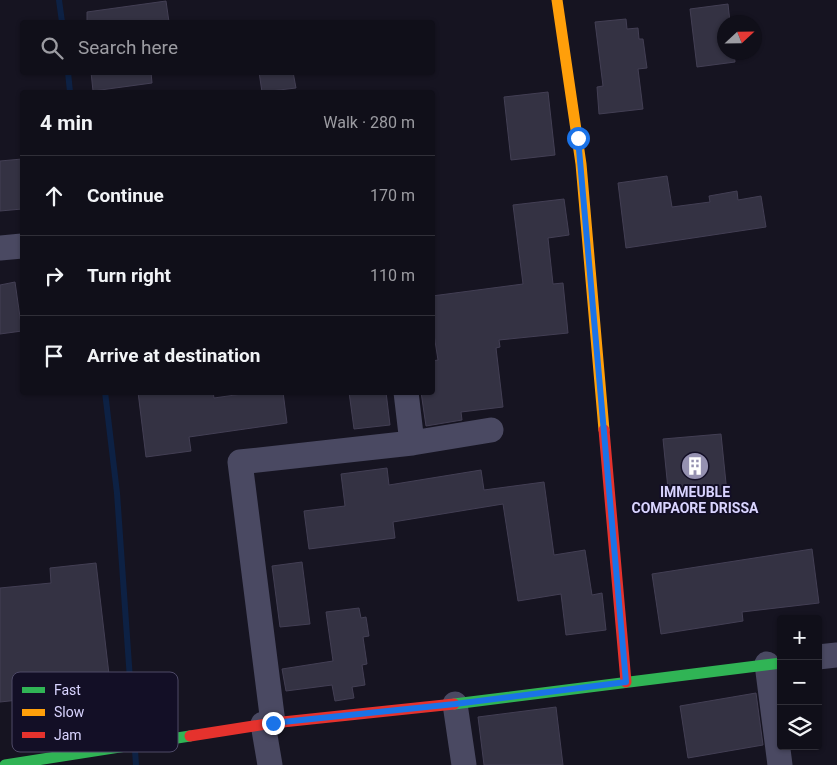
<!DOCTYPE html>
<html lang="en">
<head>
<meta charset="utf-8">
<style>
  body { margin:0; font-family:Roboto,sans-serif; background:#1e1d26; color:#f1f3f6 }
  .controls { position:absolute; right:15px; bottom:15px; display:grid; overflow:hidden; border-radius:5px; box-shadow:0 1px 4px #0004 }
  .controls button { width:45px; height:45px; display:grid; place-items:center; padding:0; border:0; border-bottom:1px solid #302f38; background:#100f19; color:#f1f3f6; font:25px sans-serif }
  .compass { position:absolute; left:717px; top:15px; width:45px; height:45px; border-radius:50%; background:#100f19; box-shadow:0 1px 4px #0004; rotate:68deg }
  .stop { position:absolute; width:15px; height:15px; margin:-11px; border:4px solid #1a73e8; border-radius:50%; background:#fff }
  .stop.end { background:#1a73e8; border-color:#fff; box-shadow:0 1px 5px #0008 }
  .list { margin:0; padding:0; list-style:none }
  h2 { display:flex; justify-content:space-between; align-items:center; height:65px; margin:0; padding:0 20px; font-size:21px }
  h2 small { font-size:16px; font-weight:400; color:#9c9ca2 }
  .list li { display:grid; grid-template-columns:32px 1fr auto; gap:15px; align-items:center; box-sizing:border-box; height:80px; padding:0 20px; border-top:1px solid #302f38 }
  .list b { display:block; font-size:19px; white-space:nowrap }
  .list em { font-size:16px; font-style:normal; color:#9c9ca2 }
  .icon { flex:none; width:28px; height:28px; fill:none; stroke:currentColor; stroke-width:2; stroke-linecap:round; stroke-linejoin:round }
  .map { position:relative; flex:none; width:837px; height:765px; overflow:hidden }
  .search { position:absolute; background:#100f19; box-shadow:0 1px 4px #0004; left:20px; top:20px; width:415px; height:55px; display:flex; align-items:center; gap:12px; box-sizing:border-box; padding:0 18px; border-radius:5px; color:#9c9ca2; font-size:19px }
  .panel { position:absolute; background:#100f19; box-shadow:0 1px 4px #0004; left:20px; top:90px; width:415px; height:305px; border-radius:5px }
  .map>svg:first-child { display:block }
</style>
</head>
<body>
<div class="map">
<svg width="837" height="765" viewBox="0 0 837 765">
  <rect width="100%" height="100%" fill="#161421"/>
  <g fill="none" stroke-linecap="round" stroke-linejoin="round">
    <path stroke="#0d2144" stroke-width="6" d="M59 0 62 22
      M68 72 70 92
      M105 392 117 493 134 737
      M135 750 136 765"/>
  </g>
  <path fill="#343243" stroke="#433f54" d="M166 1 169 22H87V12Z
    M728 4 730 22H724V52H734L735 62 697 67 690 9Z
    M626 19 627 29 638 28 639 39H643L647 68 638 69 643 109 599 114 597 87 603 86 595 22Z
    M91 72H151L152 83 93 91Z
    M259 72H293L296 88 262 92Z
    M548 92 555 155 511 160 504 97Z
    M22 159V209L0 211V161Z
    M667 176 672 207 710 202 709 196 737 191 738 200 761 196 766 227 626 248 618 183Z
    M564 199 569 235 548 238 553 284 563 283 568 333 499 340 500 347 496 348 503 407 461 412 462 420 426 426 421 392H432V361L438 360 432 322V296L523 284 513 205Z
    M15 282 22 331 0 334V285Z
    M138 392H213L214 398 256 392H283L287 423 189 437 191 451 146 457Z
    M349 392H386L390 425 354 429Z
    M721 434 727 493 669 499 663 439Z
    M387 468 389 485 481 470 484 490 544 482 554 555 585 550 592 595 602 593 606 630 566 635 561 594 518 601 503 504 393 522 395 538 309 549 304 511 345 506 341 474Z
    M812 549 819 603 742 612 743 621 661 634 652 574Z
    M302 562 310 624 280 627 272 566Z
    M96 563 112 700 67 705 65 695 0 702V588L51 583 50 568Z
    M359 608 361 618 366 617 369 636 363 637 367 664 362 665 365 685 352 687 354 698 335 701 332 685 286 691 282 669 333 661 326 612Z
    M756 693 763 745 688 758 680 706Z
    M556 707 563 765H484L478 717Z"/>
  <g fill="none" stroke-linecap="round" stroke-linejoin="round">
    <path stroke="#4a4962" stroke-width="25" d="M0 248 22 246
      M406 392 412 443
      M818 657 837 655
      M767 664 780 765
      M455 704 464 765
      M273 723 240 462 412 443 491 430
      M263 724 270 765"/>
    <path stroke="#30b455" stroke-width="11" d="M454 704 781 663
      M5 765 190 736"/>
    <path stroke="#ff9f0a" stroke-width="11" d="M557 0 581 164 604 430"/>
    <path stroke="#e5322d" stroke-width="11" d="M604 430 626 682
      M190 736 273 723 454 704"/>
  </g>
  <g fill="none" stroke-linecap="round" stroke-linejoin="round">
    <path stroke="#1a73e8" stroke-width="6" d="M273 723 455 704 626 682 578 138"/>
  </g>
  <defs>
    <symbol id="building-disc" viewBox="-11 -11 22 22"><circle r="9.5" fill="#9591b1" stroke="#130f26"/><path d="M-4-6H4V6H1V3H-1V6H-4ZM-2.5-4.3h1.7v1.8h-1.7ZM.8-4.3h1.7v1.8H.8ZM-2.5-1h1.7V.8h-1.7ZM.8-1h1.7V.8H.8Z" fill="#fff"/></symbol>
  </defs>
  <g fill-rule="evenodd">
    <use href="#building-disc" x="679" y="450" width="32" height="32"/>
  </g>
  <g text-anchor="middle" dominant-baseline="central" stroke-width="4" stroke-linejoin="round" paint-order="stroke">
    <g font-size="14" font-weight="bold" fill="#d9d4ff" stroke="#130f26">
      <text x="695" y="492">IMMEUBLE<tspan x="695" dy="16">COMPAORE DRISSA</tspan></text>
    </g>
  </g>
  <rect x="12" y="672" width="166" height="80" rx="8" fill="#130f26" stroke="#4e4a67" stroke-width="1"/>
  <rect x="22" y="687" width="23" height="6" fill="#30b455"/>
  <rect x="22" y="709" width="23" height="7" fill="#ff9f0a"/>
  <rect x="22" y="732" width="23" height="6" fill="#e5322d"/>
  <g font-size="14" fill="#d9d4ff">
    <text x="54" y="695">Fast</text>
    <text x="54" y="717">Slow</text>
    <text x="54" y="740">Jam</text>
  </g>
</svg>
<div class="controls">
<button>+</button>
<button>−</button>
<button><svg class="icon" aria-label="layers" viewBox="0 0 24 24"><path d="M12 4l9 5-9 5-9-5zM3 14l9 5 9-5"/></svg></button>
</div>
<svg class="compass" viewBox="-18 -18 36 36"><path d="M0-13l5 13h-10z" fill="#e53935"/><path d="M0 13l5-13h-10z" fill="#9c9ca2"/></svg>
<div class="stop" style="left:578px;top:138px"></div>
<div class="stop end" style="left:273px;top:723px"></div>
<div class="search"><svg class="icon" aria-label="search" viewBox="0 0 24 24"><circle cx="10" cy="10" r="6"/><path d="M15 15l6 6"/></svg>Search here</div>
<section class="panel">
<h2>4 min<small>Walk · 280 m</small></h2>
<ul class="list">
<li><svg class="icon" aria-label="ahead" viewBox="0 0 24 24"><path d="M12 20V5M6 11l6-6 6 6"/></svg><div><b>Continue</b></div><em>170 m</em></li>
<li><svg class="icon" aria-label="right" viewBox="0 0 24 24"><path d="M7 20v-9h11M14 6l5 5-5 5"/></svg><div><b>Turn right</b></div><em>110 m</em></li>
<li><svg class="icon" aria-label="arrive" viewBox="0 0 24 24"><path d="M6 21V4h12l-3 4 3 4H6"/></svg><div><b>Arrive at destination</b></div></li>
</ul>
</section>
</div>
</body>
</html>
